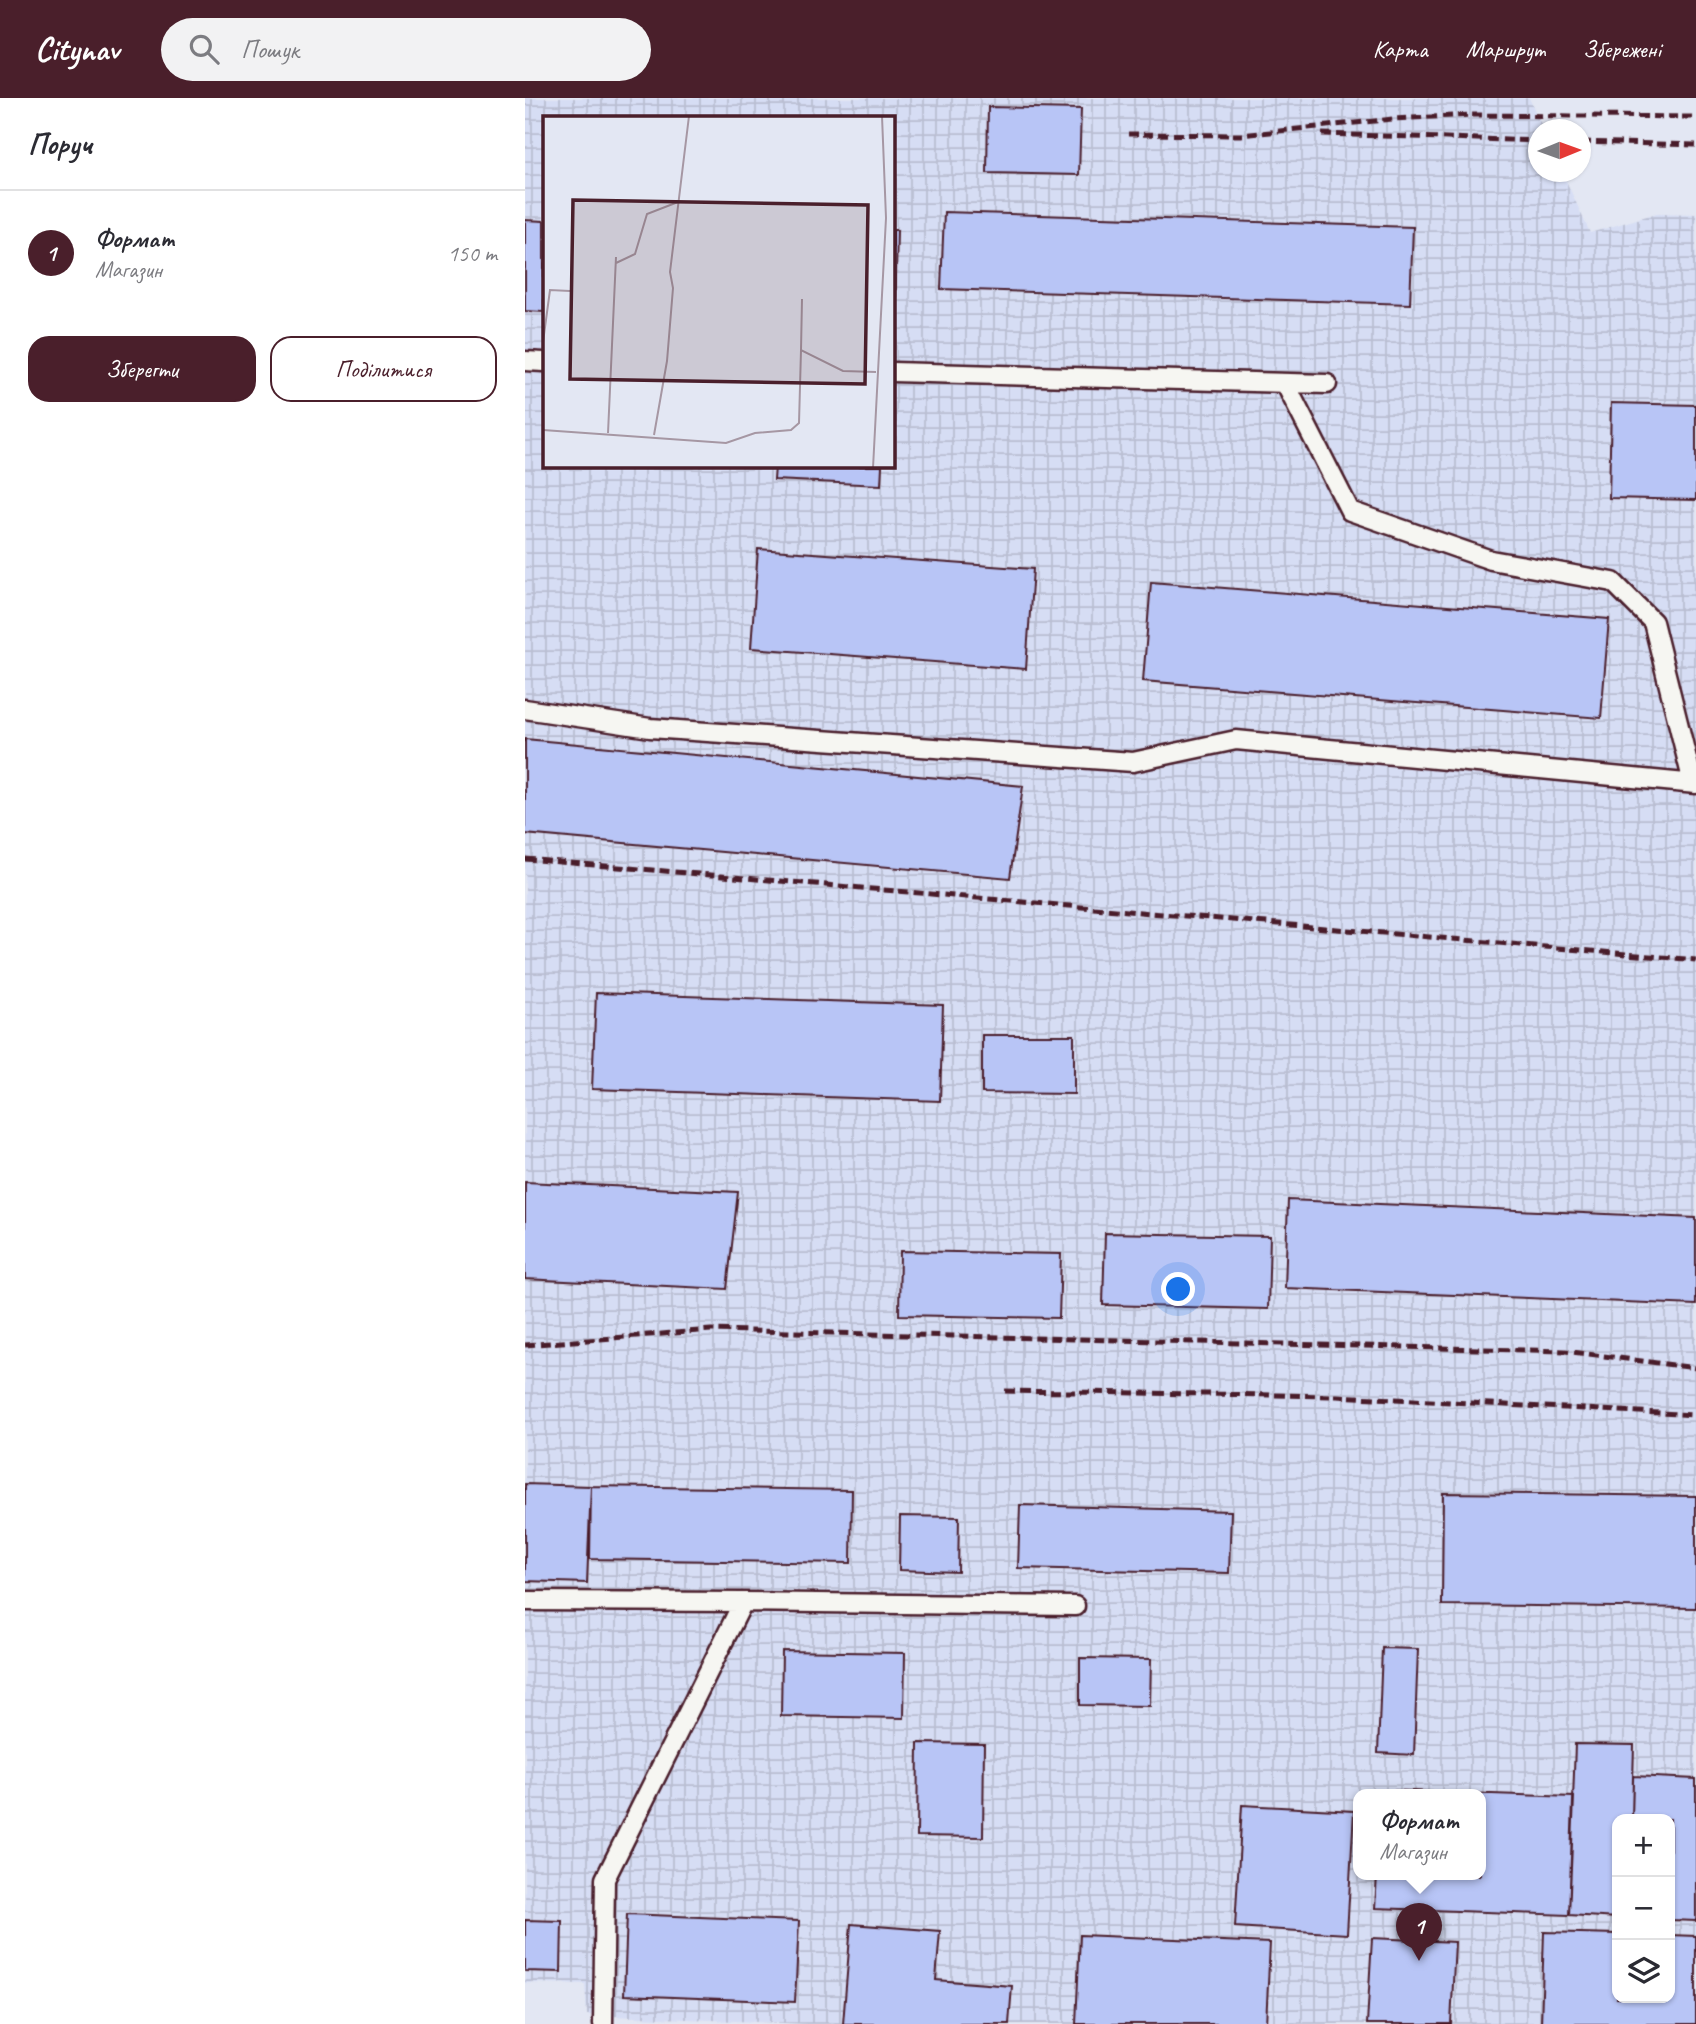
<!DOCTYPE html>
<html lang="uk">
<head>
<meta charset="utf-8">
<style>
  body { margin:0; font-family:Caveat,sans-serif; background:#f2f2f3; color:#2b2b33 }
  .controls { position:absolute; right:21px; bottom:21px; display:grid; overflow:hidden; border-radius:14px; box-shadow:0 2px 5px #0004 }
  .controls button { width:63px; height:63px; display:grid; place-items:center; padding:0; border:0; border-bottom:2px solid #e1e1e2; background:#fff; color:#2b2b33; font:35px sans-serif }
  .compass { position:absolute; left:1003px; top:21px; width:63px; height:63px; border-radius:50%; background:#fff; box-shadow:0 2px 5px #0004; rotate:89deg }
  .you { position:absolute; left:654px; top:1192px; width:24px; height:24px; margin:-18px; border:5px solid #fff; border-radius:50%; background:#1a73e8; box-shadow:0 0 0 10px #1a73e833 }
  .badge { display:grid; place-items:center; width:46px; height:46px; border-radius:50%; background:#4a1f2b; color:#fff; font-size:23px; font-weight:700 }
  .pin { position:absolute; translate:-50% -58px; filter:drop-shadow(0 2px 4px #0008) }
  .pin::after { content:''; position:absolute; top:37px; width:24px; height:21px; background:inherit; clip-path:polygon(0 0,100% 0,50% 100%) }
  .popup { position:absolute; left:828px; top:1691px; width:133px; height:91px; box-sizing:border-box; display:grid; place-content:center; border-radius:14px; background:#fff; filter:drop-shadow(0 2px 5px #0005); font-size:23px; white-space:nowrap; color:#7c7c81 }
  .popup b { font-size:26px; color:#2b2b33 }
  .popup::after { content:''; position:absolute; left:50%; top:100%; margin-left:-14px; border:14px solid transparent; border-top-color:#fff }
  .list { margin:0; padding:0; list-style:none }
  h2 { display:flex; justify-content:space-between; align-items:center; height:91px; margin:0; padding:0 28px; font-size:30px }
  h2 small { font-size:23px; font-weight:400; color:#7c7c81 }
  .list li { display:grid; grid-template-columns:46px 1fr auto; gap:21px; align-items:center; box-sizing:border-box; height:126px; padding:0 28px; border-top:2px solid #e1e1e2 }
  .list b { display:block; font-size:26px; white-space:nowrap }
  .list p { margin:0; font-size:23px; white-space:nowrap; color:#7c7c81 }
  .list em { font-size:23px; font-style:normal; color:#7c7c81 }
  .actions { display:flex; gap:14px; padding:21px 28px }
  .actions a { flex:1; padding:16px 0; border:2px solid #4a1f2b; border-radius:21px; text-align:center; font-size:24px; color:#4a1f2b }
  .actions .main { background:#4a1f2b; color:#fff }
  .icon { flex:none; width:38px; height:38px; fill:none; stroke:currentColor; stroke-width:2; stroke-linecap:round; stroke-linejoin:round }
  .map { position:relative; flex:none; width:1171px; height:1926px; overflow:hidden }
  header { display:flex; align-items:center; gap:42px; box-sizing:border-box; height:98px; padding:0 35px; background:#4a1f2b; color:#fff }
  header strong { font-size:33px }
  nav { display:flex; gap:38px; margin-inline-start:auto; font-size:24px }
  .search { width:490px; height:63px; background:#f2f2f3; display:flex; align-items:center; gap:18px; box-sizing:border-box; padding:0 24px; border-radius:38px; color:#7c7c81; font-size:26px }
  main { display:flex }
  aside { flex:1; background:#fff }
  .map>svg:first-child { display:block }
</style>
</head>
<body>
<header>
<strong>Citynav</strong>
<div class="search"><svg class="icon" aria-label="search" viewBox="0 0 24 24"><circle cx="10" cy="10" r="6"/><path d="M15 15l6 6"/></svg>Пошук</div>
<nav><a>Карта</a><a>Маршрут</a><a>Збережені</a></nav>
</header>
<main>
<aside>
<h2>Поруч<small></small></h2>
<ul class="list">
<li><span class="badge">1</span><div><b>Формат</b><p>Магазин</p></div><em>150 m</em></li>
</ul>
<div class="actions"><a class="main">Зберегти</a><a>Поділитися</a></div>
</aside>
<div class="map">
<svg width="1171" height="1926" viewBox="0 0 1171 1926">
  <defs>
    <pattern id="industrial-grid" width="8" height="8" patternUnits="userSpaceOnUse" patternTransform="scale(1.75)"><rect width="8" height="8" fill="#d6ddf4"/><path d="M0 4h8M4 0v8" fill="none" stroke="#b9bdd1"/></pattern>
  </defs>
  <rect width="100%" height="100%" fill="#e3e7f3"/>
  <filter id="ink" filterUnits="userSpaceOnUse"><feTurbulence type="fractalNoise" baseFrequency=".0143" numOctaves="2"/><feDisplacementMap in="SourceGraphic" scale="14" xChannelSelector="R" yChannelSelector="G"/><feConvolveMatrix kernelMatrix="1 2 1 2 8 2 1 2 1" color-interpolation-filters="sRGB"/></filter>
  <g filter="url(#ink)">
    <path fill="url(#industrial-grid)" fill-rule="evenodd" d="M0 0H1004L1018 31 1014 32V74H1037L1065 135 1132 115 1171 116V1926H281L62 1917 60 1886 0 1885ZM19 19H368V368H19ZM833 1697H955V1777H833ZM1092 1721H1145V1900H1092Z"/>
    <path fill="#b8c5f6" stroke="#4a1f2b" stroke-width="2" d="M463 9 556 11 554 77 462 75Z
      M419 114 888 129 885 206 416 191Z
      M0 122 19 123V214L0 213Z
      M368 132H372L370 223H368Z
      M1086 305 1171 307V402L1084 400Z
      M250 368H357L356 387 249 382Z
      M233 451 508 471 501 571 226 550Z
      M626 484 1084 521 1076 620 618 583Z
      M0 641 498 688 485 780 0 736Z
      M71 895 418 907 415 1003 67 991Z
      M457 937H549V996L457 995Z
      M0 1084 213 1094 202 1191 0 1181Z
      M763 1102 1171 1120V1207L760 1190Z
      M580 1135 745 1138 743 1211 578 1207Z
      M375 1153 536 1156 534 1220 374 1217Z
      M0 1386 66 1388 62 1485 0 1483Z
      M66 1388 327 1392 326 1465 65 1461Z
      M918 1395 1171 1398V1510L917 1507Z
      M495 1407 706 1413 704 1475 493 1470Z
      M375 1418 434 1419 433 1474 374 1472Z
      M857 1550 893 1551 889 1657 853 1655Z
      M257 1553 380 1555 379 1620 256 1618Z
      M555 1560 626 1561 625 1608 555 1607Z
      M393 1645 459 1646 458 1739 392 1738Z
      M1050 1646 1109 1647 1107 1721H1092V1820L1044 1817Z
      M1108 1678 1171 1681V1823L1145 1822V1721H1107Z
      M855 1692 1049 1699 1044 1817 850 1810 852 1777H955V1697H854Z
      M717 1707 829 1713 822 1836 710 1829Z
      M102 1816 274 1823 270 1904 99 1897Z
      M0 1822 37 1823 36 1874 0 1873Z
      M326 1826 415 1833 411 1882 487 1888 484 1926H318Z
      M1019 1834 1092 1836V1900H1145V1837L1171 1838V1926H1016Z
      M555 1837 745 1845 741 1926H551Z
      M847 1840 930 1844 926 1926H842Z"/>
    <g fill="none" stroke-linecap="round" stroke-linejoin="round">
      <defs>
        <path id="lane" d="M0 263 19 264
          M368 274 802 286
          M760 285 825 413 966 462 1088 484 1128 524 1168 685
          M0 611 125 630 608 664 711 642 1171 686
          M0 1503 218 1504 80 1781 78 1926
          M218 1504 550 1508"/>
      </defs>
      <use href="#lane" stroke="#4a1f2b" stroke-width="23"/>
      <use href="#lane" stroke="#f6f6f2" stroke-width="18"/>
      <path stroke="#4a1f2b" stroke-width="5" stroke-dasharray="10 5" stroke-linecap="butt" d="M603 36 716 37 868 21 946 17 1171 19
        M797 36 1014 43
        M1056 44 1171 47
        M0 761 1171 862
        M0 1247 186 1232 1040 1253 1171 1270
        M480 1293 812 1298 1171 1317"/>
    </g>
  </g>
  <g transform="translate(18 18)">
    <rect width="352" height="352" fill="#e3e7f3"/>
    <path fill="none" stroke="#a697a3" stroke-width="2" d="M73 147 92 138 104 98 135 86M0 226 7 174 27 175M258 234 259 183M0 314 183 327 212 317 248 314 256 307 258 234 300 255 333 256M65 317 73 141M111 319 124 245 130 172 127 156 146 0M330 352 343 102 339 0"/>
    <path fill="#4a1f2b" fill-opacity="0.15" stroke="#4a1f2b" stroke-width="3.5" d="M30 84 325 89 322 268 27 263Z"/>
    <rect width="352" height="352" fill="none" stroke="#4a1f2b" stroke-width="3.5"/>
  </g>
</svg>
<div class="controls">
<button>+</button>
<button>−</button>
<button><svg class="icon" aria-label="layers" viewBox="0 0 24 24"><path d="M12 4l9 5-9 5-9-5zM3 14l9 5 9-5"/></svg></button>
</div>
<svg class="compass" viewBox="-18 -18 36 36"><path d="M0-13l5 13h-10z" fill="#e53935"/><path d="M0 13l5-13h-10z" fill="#7c7c81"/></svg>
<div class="you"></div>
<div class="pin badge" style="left:894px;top:1863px">1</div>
<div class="popup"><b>Формат</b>Магазин</div>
</div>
</main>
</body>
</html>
